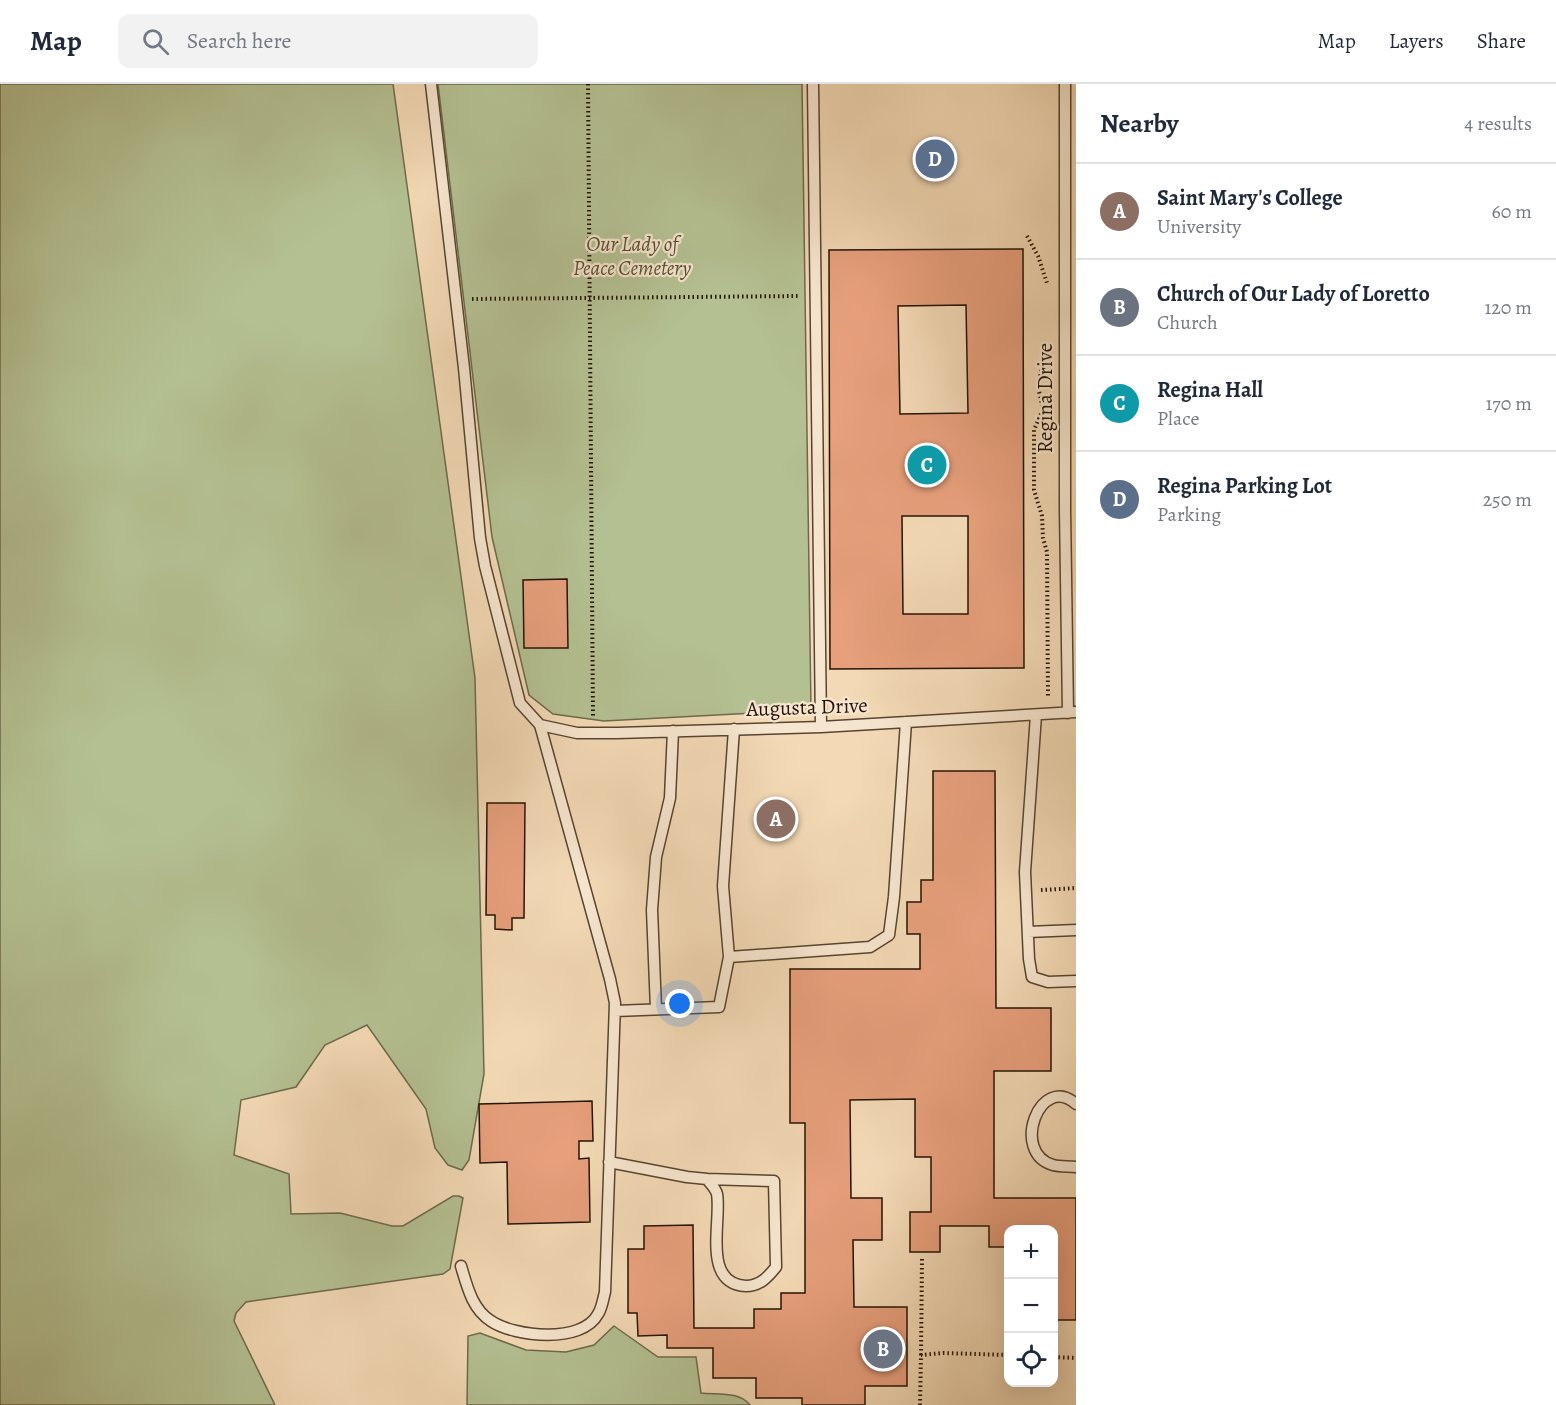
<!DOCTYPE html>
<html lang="en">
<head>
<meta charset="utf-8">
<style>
  body { margin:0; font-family:Alegreya,serif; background:#f2f2f3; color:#1f2937 }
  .controls { position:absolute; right:18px; bottom:18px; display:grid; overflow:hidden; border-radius:12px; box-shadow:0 6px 24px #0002 }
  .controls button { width:54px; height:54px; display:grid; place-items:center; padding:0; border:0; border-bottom:2px solid #e0e1e3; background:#fff; color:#1f2937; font:30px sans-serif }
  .you { position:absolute; left:680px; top:920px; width:21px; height:21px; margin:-15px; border:4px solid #fff; border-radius:50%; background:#1a73e8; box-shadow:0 0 0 9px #1a73e833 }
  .badge { display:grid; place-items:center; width:39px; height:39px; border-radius:50%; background:#1a73e8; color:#fff; font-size:20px; font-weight:700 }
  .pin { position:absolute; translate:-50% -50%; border:3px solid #fff; box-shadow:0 2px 6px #0006 }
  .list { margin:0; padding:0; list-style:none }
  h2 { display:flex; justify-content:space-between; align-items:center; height:78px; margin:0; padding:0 24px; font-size:26px }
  h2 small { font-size:20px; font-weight:400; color:#747a83 }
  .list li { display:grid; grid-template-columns:39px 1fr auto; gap:18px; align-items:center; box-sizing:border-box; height:96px; padding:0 24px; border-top:2px solid #e0e1e3 }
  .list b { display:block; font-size:22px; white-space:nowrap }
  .list p { margin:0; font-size:20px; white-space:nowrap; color:#747a83 }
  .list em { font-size:20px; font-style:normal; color:#747a83 }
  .icon { flex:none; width:33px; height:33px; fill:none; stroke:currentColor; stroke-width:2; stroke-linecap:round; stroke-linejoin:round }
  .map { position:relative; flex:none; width:1076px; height:1321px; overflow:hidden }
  header { display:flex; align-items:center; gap:36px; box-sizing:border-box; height:84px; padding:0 30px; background:#fff; border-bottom:2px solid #e0e1e3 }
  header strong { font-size:28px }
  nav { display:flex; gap:33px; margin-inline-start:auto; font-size:21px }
  .search { width:420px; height:54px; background:#f2f2f3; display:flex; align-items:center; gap:15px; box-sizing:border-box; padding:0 21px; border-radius:12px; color:#747a83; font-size:22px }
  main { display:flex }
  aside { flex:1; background:#fff }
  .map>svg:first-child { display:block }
</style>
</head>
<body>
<header>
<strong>Map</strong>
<div class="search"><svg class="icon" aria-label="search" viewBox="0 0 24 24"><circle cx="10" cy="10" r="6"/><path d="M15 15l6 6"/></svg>Search here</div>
<nav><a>Map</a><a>Layers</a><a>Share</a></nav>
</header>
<main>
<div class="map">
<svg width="1076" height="1321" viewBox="0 0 1076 1321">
  <rect width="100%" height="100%" fill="#f3d9b5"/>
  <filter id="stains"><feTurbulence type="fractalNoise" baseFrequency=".00333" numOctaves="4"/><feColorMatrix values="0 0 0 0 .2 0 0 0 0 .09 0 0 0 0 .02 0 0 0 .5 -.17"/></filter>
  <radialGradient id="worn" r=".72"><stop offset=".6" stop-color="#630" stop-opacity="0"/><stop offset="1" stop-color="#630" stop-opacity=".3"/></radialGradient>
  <path fill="#b4c092" stroke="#6c6a4c" stroke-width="1.5" d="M0 0H393L475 594 484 990 469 1076 462 1086 448 1081 435 1064 426 1025 367 941 325 961 296 1003 241 1016 234 1071 289 1090 291 1130 340 1129 392 1142H403L453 1112H459L463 1114 450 1185 443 1190 246 1218 236 1229 234 1237 275 1321H0Z
    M438 0H802L811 626 604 637 553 630 529 611 492 453Z
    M614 1242 658 1273H696L701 1309C717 1311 739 1307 750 1321H467L468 1252 480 1249 526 1266 566 1268 594 1261Z"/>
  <path fill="#e79f7c" stroke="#241305" stroke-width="1.5" fill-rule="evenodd" d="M1023 165 1024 584 830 585 829 166ZM966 221 968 329 900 330 898 222ZM902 432H968V530H903Z
    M567 495 568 564H524L523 496Z
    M933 687H995L996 924H1051V987H994V1114H1076V1236H1055L1054 1146H1008V1163H989V1142H940V1168H910V1128H931V1073H915V1015L850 1016 851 1114H882V1156H853L854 1223H907V1302H865V1321H802V1314H756V1294H713V1264H667V1251L638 1252 637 1229H628V1165H644V1142L693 1141 694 1244H754V1225H781V1209H805V1039H790V885H920V850H907V818H921V796H933Z
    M487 719H525L524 834H512V846L495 845V831H486Z
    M592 1017 593 1057H579V1075L589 1074 590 1138 508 1140 507 1078 480 1079 479 1020Z"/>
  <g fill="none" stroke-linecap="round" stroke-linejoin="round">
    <defs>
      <path id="lane" d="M431 0 464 284 480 454 485 482 520 619 540 641 610 895 615 919 605 1208C603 1215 602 1224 598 1230 582 1260 515 1253 491 1237 472 1225 467 1202 461 1182
        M813 0 821 643
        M1065 0V425L1068 629
        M1036 631 1025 788 1029 875 1032 893 1048 898 1076 897
        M540 641 577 649H617L821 643 1076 628
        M1028 848 1076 846
        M729 873 723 802 734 645
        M656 925 652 826 656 773 670 714 673 647
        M615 927 719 923 729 873 870 863 889 851 894 813 906 638
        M1076 1020C1040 988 1010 1069 1053 1081 1060 1083 1069 1082 1076 1083
        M609 1078 687 1093 707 1095
        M707 1095 774 1097 776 1183C768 1193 760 1202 746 1202 701 1200 722 1136 717 1110 716 1105 710 1099 707 1095Z"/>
    </defs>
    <use href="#lane" stroke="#584431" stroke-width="13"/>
    <path stroke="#241305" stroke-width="4" stroke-dasharray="1.5 3" stroke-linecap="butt" d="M588 0 593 632
      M1027 152 1038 172 1047 199
      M472 215 800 212
      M1046 264 1038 303 1043 325 1034 346V406L1042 432 1043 454 1047 468 1048 614
      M1041 806 1076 804
      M921 1271 922 1175
      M1054 1273 1076 1274
      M920 1321 921 1271 943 1269 1008 1271"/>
    <use href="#lane" stroke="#f7e6cf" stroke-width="10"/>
  </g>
  <g text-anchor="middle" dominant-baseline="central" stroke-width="4.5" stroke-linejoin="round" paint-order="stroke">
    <g font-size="21" font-style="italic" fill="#565036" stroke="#f7e6cf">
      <text x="632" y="160">Our Lady of<tspan x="632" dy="24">Peace Cemetery</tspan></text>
    </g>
    <g font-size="21" fill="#241305" stroke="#f7e6cf">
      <text transform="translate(1045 314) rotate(-90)">Regina Drive</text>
      <text transform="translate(807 623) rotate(-2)">Augusta Drive</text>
    </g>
  </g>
  <rect width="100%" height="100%" filter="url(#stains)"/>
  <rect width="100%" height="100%" fill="url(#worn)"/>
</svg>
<div class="controls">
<button>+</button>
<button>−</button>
<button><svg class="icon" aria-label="locate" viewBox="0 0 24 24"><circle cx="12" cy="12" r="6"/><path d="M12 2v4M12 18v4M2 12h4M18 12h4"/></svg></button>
</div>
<div class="you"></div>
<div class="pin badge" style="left:776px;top:735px;background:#8d6e63">A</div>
<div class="pin badge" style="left:883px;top:1265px;background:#6b7280">B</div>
<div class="pin badge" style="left:927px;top:381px;background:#0f9aa8">C</div>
<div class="pin badge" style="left:935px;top:75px;background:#5c6f8a">D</div>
</div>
<aside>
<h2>Nearby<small>4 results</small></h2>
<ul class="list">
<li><span class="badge" style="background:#8d6e63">A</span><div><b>Saint Mary's College</b><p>University</p></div><em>60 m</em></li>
<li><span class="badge" style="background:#6b7280">B</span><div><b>Church of Our Lady of Loretto</b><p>Church</p></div><em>120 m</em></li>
<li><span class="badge" style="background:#0f9aa8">C</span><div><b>Regina Hall</b><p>Place</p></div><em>170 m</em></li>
<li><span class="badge" style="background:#5c6f8a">D</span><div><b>Regina Parking Lot</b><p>Parking</p></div><em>250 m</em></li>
</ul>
</aside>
</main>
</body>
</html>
